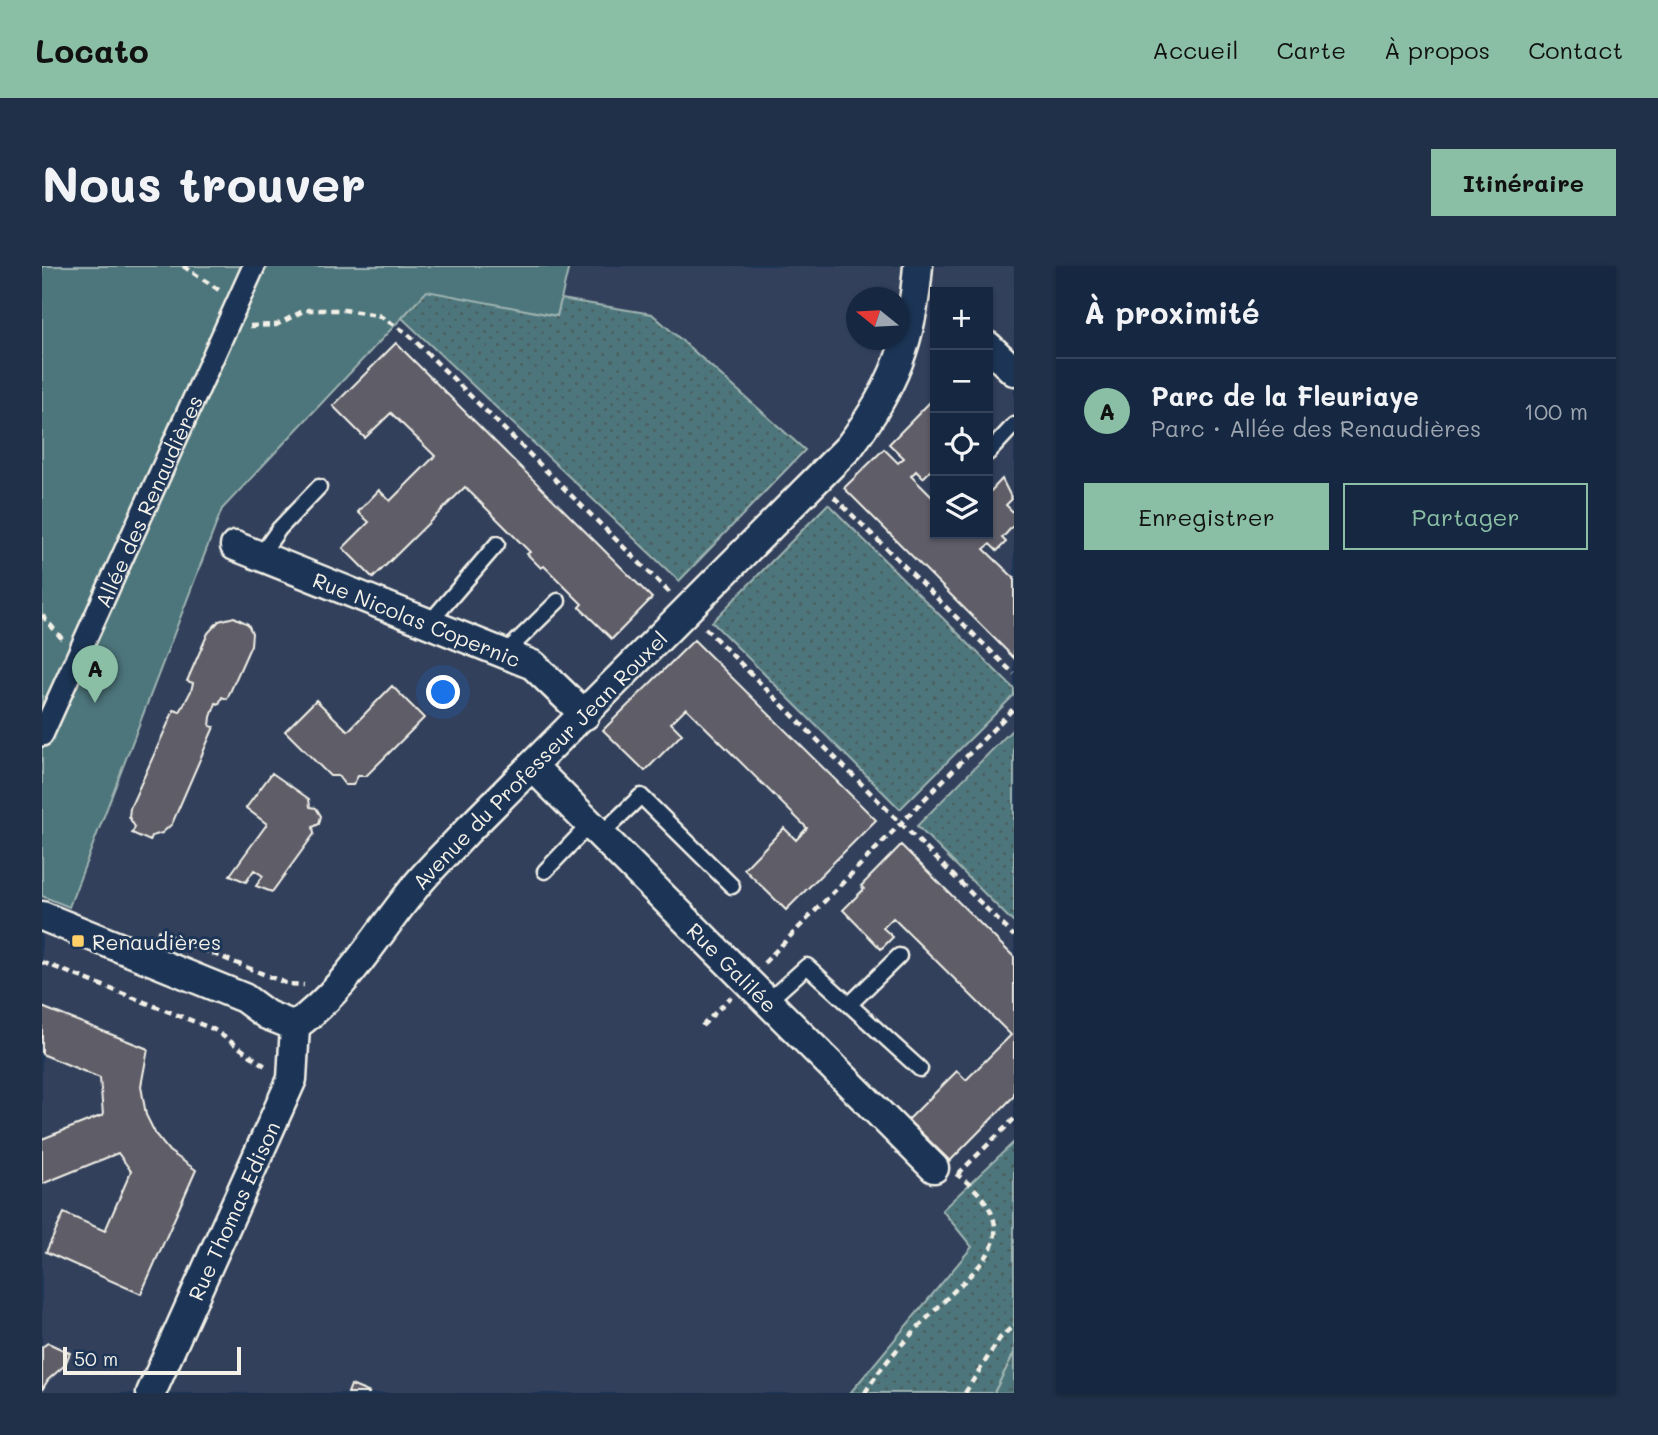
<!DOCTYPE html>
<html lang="fr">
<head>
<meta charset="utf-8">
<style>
  body { margin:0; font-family:Mali,sans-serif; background:#1f3048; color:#f1f3f6 }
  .controls { position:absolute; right:21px; top:21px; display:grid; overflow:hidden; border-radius:0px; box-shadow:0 2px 5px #0004 }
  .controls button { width:63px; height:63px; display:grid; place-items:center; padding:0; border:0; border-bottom:2px solid #35445a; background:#162841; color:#f1f3f6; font:35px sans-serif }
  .compass { position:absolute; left:804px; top:21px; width:63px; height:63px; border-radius:50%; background:#162841; box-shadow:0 2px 5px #0004; rotate:288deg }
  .scale { position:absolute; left:21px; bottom:18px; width:178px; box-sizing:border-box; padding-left:7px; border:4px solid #f4f1e8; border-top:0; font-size:19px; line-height:24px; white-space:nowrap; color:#f4f1e8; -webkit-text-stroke:5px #1d3557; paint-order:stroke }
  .you { position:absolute; left:402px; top:427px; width:24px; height:24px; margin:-18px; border:5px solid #fff; border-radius:50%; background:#1a73e8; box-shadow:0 0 0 10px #1a73e833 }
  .badge { display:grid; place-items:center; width:46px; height:46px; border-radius:50%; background:#8abfa5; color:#111; font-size:23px; font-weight:700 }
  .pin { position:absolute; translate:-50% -58px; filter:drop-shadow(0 2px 4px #0008) }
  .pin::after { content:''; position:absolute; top:37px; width:24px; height:21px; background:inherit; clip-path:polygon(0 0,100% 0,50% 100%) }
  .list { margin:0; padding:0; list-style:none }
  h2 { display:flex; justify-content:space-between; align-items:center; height:91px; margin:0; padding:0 28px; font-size:30px }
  h2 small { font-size:23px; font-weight:400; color:#9ea6b1 }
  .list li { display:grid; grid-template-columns:46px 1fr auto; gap:21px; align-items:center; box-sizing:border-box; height:105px; padding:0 28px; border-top:2px solid #35445a }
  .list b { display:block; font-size:26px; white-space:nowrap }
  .list p { margin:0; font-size:23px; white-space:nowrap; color:#9ea6b1 }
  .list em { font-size:23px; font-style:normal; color:#9ea6b1 }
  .actions { display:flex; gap:14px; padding:21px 28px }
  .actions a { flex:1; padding:16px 0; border:2px solid #8abfa5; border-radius:0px; text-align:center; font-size:24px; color:#8abfa5 }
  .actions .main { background:#8abfa5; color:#111 }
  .icon { flex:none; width:38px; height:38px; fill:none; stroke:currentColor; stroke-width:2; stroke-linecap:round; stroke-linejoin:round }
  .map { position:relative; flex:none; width:972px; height:1127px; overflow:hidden; border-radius:0px }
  header { display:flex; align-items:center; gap:42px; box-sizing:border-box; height:98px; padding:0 35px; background:#8abfa5; color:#111 }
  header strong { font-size:33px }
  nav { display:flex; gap:38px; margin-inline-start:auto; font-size:24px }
  .intro { display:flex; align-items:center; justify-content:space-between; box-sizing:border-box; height:168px; padding:0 42px }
  h1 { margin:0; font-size:49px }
  .button { padding:18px 32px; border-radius:0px; background:#8abfa5; color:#111; font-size:24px; font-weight:700 }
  main { display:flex; gap:42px; padding:0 42px }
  aside { flex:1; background:#162841; border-radius:0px; box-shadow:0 2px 5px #0004 }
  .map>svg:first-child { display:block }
</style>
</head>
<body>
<header>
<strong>Locato</strong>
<nav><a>Accueil</a><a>Carte</a><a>À propos</a><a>Contact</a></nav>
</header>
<div class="intro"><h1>Nous trouver</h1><a class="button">Itinéraire</a></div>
<main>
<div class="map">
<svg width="972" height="1127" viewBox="0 0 972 1127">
  <defs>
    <pattern id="grass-dots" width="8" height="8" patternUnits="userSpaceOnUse" patternTransform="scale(1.75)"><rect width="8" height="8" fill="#4d767b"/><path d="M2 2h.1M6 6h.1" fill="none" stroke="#4b5f60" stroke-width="1.8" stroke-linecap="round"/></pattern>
    <pattern id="wetland-marsh" width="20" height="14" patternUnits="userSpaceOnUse" patternTransform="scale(1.75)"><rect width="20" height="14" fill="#4d767b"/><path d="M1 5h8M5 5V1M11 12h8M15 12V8" fill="none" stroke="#4b5f60"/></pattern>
  </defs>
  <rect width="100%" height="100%" fill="#1d3557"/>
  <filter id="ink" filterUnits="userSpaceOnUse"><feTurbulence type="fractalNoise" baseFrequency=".0143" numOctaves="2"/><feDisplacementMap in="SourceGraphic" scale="14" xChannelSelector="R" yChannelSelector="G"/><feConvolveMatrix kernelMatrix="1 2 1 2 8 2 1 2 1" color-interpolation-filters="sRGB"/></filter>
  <g filter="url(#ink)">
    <path fill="#30415c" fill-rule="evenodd" d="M0 0H972V876L900 944 930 980 808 1127H0ZM893 26H946V268H893ZM814 32H856V74H814Z"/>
    <path fill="url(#grass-dots)" stroke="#a0b4b2" stroke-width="2" d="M385 24 515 50 519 33 610 48 763 184 637 315 360 52Z
      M786 238 972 423V429L858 543 670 356Z
      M972 462V657L875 560Z
      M972 876V1087L952 1127H808L930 981 900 944Z"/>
    <path fill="url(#wetland-marsh)" stroke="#a0b4b2" stroke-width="2" d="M972 1087V1127H952Z"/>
    <path fill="#4d767b" stroke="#a0b4b2" stroke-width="2" d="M0 0H527L515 50 385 25 180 243 27 641 0 630Z"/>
    <path fill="#5e5d68" stroke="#f4f1e8" stroke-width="2" d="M354 77 610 332 570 373 537 341 540 338 502 300 499 302 485 288 488 286 423 221 331 312 301 282 327 256 316 246 337 224 348 235 393 190 349 147 323 172 291 140Z
      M893 131V200L881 212 874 205 869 210 893 234V268H946V228L960 213 970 233 964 239 972 247V259L960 272 964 276 955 285 948 278 942 283 972 312V392L802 222 842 183 856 197 862 192 847 178Z
      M192 351 206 358 210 367 209 379 185 433 180 431 177 438 174 437 169 451 168 460 172 461 130 558 120 567 110 570 108 575 90 567 93 561 87 551 88 542 132 444 138 446 149 425 151 417 145 415 166 367 177 355Z
      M652 374 834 554 744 644 702 603 742 562 754 574 765 562 644 442 629 457 640 468 603 505 561 464Z
      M350 420 382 452 324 510H316L311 519H303L296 510H288L243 465 274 434 306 465Z
      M230 507 267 533 268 541 274 542 279 550 277 558 271 561 272 568 230 626 214 620 221 610 212 604 204 616 188 609 225 558 204 542Z
      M859 579 972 691V830L908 895 866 854 915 805 924 814 969 769 851 652 841 662 851 671 839 683 801 644 822 623 819 620Z
      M0 741 106 783 99 820 104 849 114 869 127 885 154 904 99 1028 4 986 22 947 63 965 89 905 76 887 0 918V873L61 849 58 812 0 788Z
      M6 1077 28 1087 23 1099 6 1114 0 1124V1081Z
      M309 1119 328 1127H306Z"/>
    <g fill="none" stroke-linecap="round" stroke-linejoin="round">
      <defs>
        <path id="service" d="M946 187 972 159
          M218 290 237 263 277 221
          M388 356 455 278
          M464 386 516 335
          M557 570 599 530 690 620
          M503 605 547 559
          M726 735 765 700 878 803
          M809 737 857 690"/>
        <g id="pedestrian">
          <path id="s1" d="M0 469 212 0"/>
        </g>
        <g id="minor">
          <path d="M946 80 972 105"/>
          <path id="s2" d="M193 280 491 399 543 449"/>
          <path id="s3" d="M490 500 892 902"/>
          <path id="s4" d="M0 650 202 732 225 749 253 760C303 724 332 672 370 625 386 604 407 585 425 565L807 181C852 121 870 75 876 0"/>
          <path id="s5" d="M109 1127 250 813 253 760"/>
        </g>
      </defs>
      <use href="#service" stroke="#f4f1e8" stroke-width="19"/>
      <use href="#pedestrian" stroke="#f4f1e8" stroke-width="26"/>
      <use href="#minor" stroke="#f4f1e8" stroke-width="33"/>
      <path stroke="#f4f1e8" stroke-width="4.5" stroke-dasharray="7 5" stroke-linecap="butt" d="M141 0 177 24
        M208 60 234 59 263 44H302L336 49 365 67 629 328
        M792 231 972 408
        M0 349 21 374
        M663 362 972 670
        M115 665 246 718 262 719
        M0 696 171 763 226 802
        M722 697 972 442
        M660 760 689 731
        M916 908 972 853
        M823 1127C846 1088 881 1057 912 1025 927 1010 946 995 952 974 959 947 935 922 914 908
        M923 1127 958 1072 972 1059"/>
      <use href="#service" stroke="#1d3557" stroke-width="14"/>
      <use href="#pedestrian" stroke="#1d3557" stroke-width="21"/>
      <use href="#minor" stroke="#1d3557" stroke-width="28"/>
    </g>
  </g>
  <rect fill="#ffd166" stroke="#1d3557" stroke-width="2.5" x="29" y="668" width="14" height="14" rx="3.5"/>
  <g text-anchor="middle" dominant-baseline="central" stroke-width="6" stroke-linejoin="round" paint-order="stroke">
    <g font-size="21" fill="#f4f1e8" stroke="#1d3557">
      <text stroke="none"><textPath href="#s1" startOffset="257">Allée des Renaudières</textPath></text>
      <text stroke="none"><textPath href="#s2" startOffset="196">Rue Nicolas Copernic</textPath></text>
      <text stroke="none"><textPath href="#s4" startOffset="639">Avenue du Professeur Jean Rouxel</textPath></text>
      <text stroke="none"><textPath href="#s3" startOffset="284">Rue Galilée</textPath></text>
      <text stroke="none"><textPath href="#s5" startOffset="200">Rue Thomas Edison</textPath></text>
    </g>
    <g font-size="21" fill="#f4f1e8" stroke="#1d3557" text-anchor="start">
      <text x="50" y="675">Renaudières</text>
    </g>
  </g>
</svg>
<div class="controls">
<button>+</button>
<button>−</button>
<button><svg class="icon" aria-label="locate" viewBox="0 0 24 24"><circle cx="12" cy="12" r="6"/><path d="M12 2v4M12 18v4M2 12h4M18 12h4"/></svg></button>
<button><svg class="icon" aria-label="layers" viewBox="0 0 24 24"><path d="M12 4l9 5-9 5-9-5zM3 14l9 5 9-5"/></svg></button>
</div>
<svg class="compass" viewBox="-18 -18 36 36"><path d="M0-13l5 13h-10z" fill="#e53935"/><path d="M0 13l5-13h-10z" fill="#9ea6b1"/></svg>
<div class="scale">50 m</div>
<div class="you"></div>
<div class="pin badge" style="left:53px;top:437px">A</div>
</div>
<aside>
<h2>À proximité<small></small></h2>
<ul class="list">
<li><span class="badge">A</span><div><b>Parc de la Fleuriaye</b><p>Parc · Allée des Renaudières</p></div><em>100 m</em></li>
</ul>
<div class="actions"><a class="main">Enregistrer</a><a>Partager</a></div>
</aside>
</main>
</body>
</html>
